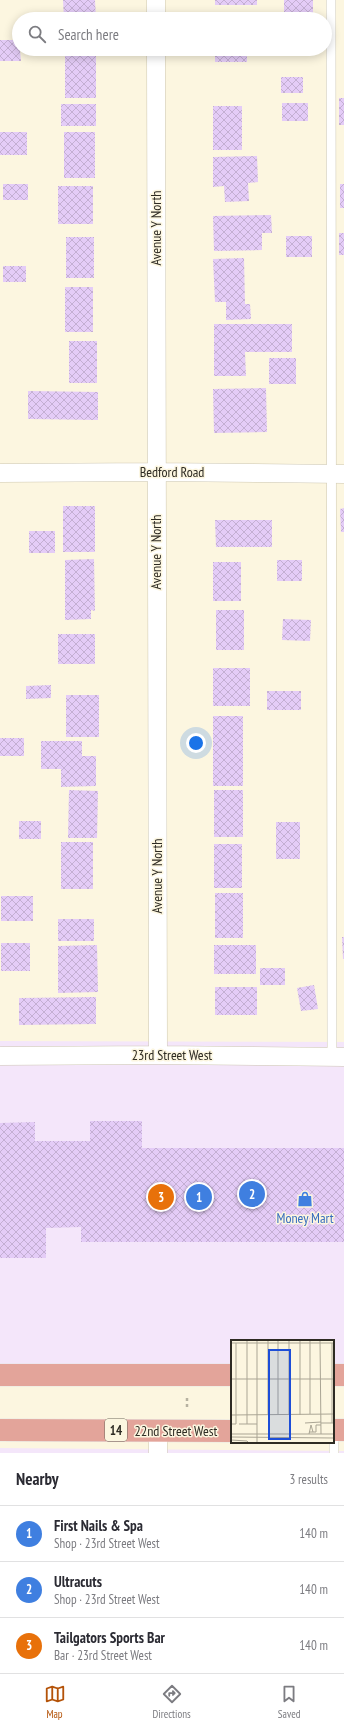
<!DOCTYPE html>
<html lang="en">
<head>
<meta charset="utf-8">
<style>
  body { margin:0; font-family:"PT Sans Narrow",sans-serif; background:#f2f2f3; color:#2b2b33 }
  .you { position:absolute; left:196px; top:743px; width:14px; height:14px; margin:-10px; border:3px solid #fff; border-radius:50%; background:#1a73e8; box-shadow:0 0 0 6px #1a73e833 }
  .badge { display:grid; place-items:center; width:26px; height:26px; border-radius:50%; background:#b45309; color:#fff; font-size:13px; font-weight:700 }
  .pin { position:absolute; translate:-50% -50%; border:2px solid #fff; box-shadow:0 1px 4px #0006 }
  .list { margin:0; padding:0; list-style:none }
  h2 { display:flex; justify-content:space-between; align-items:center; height:52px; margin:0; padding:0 16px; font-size:17px }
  h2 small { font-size:13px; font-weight:400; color:#7c7c81 }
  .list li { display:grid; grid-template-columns:26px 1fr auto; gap:12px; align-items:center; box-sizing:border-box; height:56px; padding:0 16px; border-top:1px solid #e1e1e2 }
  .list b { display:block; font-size:15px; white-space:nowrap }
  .list p { margin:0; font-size:13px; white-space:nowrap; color:#7c7c81 }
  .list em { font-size:13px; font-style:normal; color:#7c7c81 }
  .icon { flex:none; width:22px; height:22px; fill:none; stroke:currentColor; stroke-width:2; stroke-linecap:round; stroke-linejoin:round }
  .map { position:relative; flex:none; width:344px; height:1453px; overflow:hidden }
  .search { position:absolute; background:#fff; box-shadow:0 2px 10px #0003; left:12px; right:12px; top:12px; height:44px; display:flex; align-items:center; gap:10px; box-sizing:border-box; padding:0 14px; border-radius:22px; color:#7c7c81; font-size:15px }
  .sheet { height:220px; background:#fff }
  nav { display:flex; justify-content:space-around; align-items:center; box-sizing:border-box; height:56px; border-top:1px solid #e1e1e2; background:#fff; font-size:11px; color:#7c7c81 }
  nav a { display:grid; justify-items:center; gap:2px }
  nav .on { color:#b45309 }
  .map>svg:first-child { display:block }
</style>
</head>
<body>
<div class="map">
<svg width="344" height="1453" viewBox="0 0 344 1453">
  <defs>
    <pattern id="building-cross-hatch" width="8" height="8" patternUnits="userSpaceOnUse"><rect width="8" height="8" fill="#e4ccf7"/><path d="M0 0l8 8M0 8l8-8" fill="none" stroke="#c4afd3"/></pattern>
  </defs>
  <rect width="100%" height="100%" fill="#fcf6e0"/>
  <path fill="#f4e6fa" d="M0 1041 344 1042V1376H333V1341H232V1375H0Z
    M0 1448 344 1451V1453H0Z"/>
  <path fill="url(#building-cross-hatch)" d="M63 0H95L96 19H64Z
    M215 0H257V5H215Z
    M284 0H313V19H284Z
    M0 40H19L21 61H0Z
    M36 49H54V55H36Z
    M215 49H247V62H215Z
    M65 55H96V98H65Z
    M281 77H303V93H281Z
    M339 98H344V125H339Z
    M282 103H308V121H282Z
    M61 104H96V126H61Z
    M213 106H242V150H213Z
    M0 132H27V155H0Z
    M64 132H95V178H64Z
    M257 156 258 182 248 183 249 201 225 202 224 186 213 187V157Z
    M3 184H28V200H3Z
    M340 184H344V208H340Z
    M58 186H93V224H58Z
    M271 215 272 233H262V250L214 251 213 216Z
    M339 233H344V255H339Z
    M286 236H312V257H286Z
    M66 237H94V278H66Z
    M244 258 245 304H250L251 319 226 320V302H215L213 259Z
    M3 266H26V282H3Z
    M65 287H93V332H65Z
    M214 324H292V352H245L246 376H214Z
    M69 341H97V383H69Z
    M269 358H296V384H269Z
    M266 388 267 432 214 433 213 389Z
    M28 391 98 392V420L28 419Z
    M63 506H95V552H63Z
    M344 508V532H341L340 509Z
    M215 520H272V547H216Z
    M29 531H55V553H29Z
    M94 559 95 611 91 610V619L65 620V560Z
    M277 560H302V581H277Z
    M213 562H241V601H213Z
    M216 610H244V650H216Z
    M283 619 311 620 310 641 282 640Z
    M58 634H95V664H58Z
    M213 668H250V706H213Z
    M51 685V698L26 699V686Z
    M267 691H301V710H267Z
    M66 695H99V737H66Z
    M213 716H243V786H213Z
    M0 738H24V756H0Z
    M41 741H82V756H96V786L61 787V769H41Z
    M69 790 98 791 97 838H68Z
    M214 790H243V837H214Z
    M19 821H41V839H19Z
    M276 822H300V859H276Z
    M61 842H93V889H61Z
    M214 844H242V888H214Z
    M215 893H243V938H215Z
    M1 896H33V921H1Z
    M58 919H94V941H58Z
    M342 937H344V959H343Z
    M1 943H30V971H1Z
    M97 945 98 992 58 993V946Z
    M214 945H256V974H214Z
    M260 968H285V985H260Z
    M314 985 318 1009 301 1011 297 988Z
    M215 987H257V1015H215Z
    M96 997V1024L19 1025V998Z
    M90 1121H142V1148H344V1242H81V1227L46 1228V1258H0V1123L35 1122V1141H90Z"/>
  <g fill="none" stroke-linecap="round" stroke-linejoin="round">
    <defs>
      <path id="service" d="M331 0 332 1057
        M334 1430V1453"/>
      <path id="minor" d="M156 19V0
        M156 49 158 1055
        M0 473 156 472 344 474
        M0 1056 158 1055 344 1057
        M158 1453V1430"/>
      <path id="primary" d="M0 1375H232
        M333 1375H344
        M0 1430 232 1431
        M333 1430H344"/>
    </defs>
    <use href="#service" stroke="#cdc7b2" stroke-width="10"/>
    <use href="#minor" stroke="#cdc7b2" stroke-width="19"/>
    <use href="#primary" stroke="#e6e6e5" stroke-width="23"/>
    <path stroke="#b7b2a1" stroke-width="2.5" stroke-dasharray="3 3" stroke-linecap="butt" d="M187 1398V1409"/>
    <use href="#service" stroke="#fff" stroke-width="9"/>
    <use href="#minor" stroke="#fff" stroke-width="18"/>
    <use href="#primary" stroke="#e3a49a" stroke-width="22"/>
  </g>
  <defs>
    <symbol id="shop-bare" viewBox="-9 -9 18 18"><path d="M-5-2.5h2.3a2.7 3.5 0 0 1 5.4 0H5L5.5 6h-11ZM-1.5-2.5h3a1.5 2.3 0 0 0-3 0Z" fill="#3f7fe0" stroke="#fcf6e0" stroke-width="2.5" paint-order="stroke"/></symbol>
  </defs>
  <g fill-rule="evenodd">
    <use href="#shop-bare" x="294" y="1188" width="22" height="22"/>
  </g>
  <g text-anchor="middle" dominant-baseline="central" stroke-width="3" stroke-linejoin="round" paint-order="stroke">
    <rect fill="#fcf6e0" stroke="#6c685c" stroke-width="1" x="105" y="1419" width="22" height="22" rx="3"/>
    <g font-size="13" font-weight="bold" fill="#2e2b23">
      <text x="116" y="1430">14</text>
    </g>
    <g font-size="14" fill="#2e2b23" stroke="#fcf6e0">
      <text transform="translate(156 228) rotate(-90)">Avenue Y North</text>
      <text x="172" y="472">Bedford Road</text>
      <text transform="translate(156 552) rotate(-90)">Avenue Y North</text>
      <text transform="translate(157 876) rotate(-90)">Avenue Y North</text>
      <text x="172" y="1055">23rd Street West</text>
      <text x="176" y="1431">22nd Street West</text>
    </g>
    <g font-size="14" fill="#366cbe" stroke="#fcf6e0">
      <text x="305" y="1218">Money Mart</text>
    </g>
  </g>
  <g transform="translate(231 1340)">
    <rect width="103" height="103" fill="#fcf6e0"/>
    <path fill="none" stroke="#aaa594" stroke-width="1" d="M16 0V84M26 0V103M37 0V74M47 0V74M58 0V75M69 0V75M79 0V74M89 0 90 94M0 3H103M0 39H103M0 75 103 74M74 83 90 82M90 83H103M101 83V3M0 84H5V3M8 84H26M78 92H85V85H90M0 94H103M78 94 80 85 82 92M0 97 103 98M0 100 16 101 18 103"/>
    <path fill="#1d4ed8" fill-opacity="0.15" stroke="#1d4ed8" stroke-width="2" d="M38 10H59V99H38Z"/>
    <rect width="103" height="103" fill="none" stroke="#2e2b23" stroke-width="2"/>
  </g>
</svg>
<div class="you"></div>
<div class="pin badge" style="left:199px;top:1197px;background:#3f7fe0">1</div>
<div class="pin badge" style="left:252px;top:1194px;background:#3f7fe0">2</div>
<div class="pin badge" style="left:161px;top:1197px;background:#e8710a">3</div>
<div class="search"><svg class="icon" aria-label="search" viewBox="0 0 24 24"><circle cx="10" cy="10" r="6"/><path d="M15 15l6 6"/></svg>Search here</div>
</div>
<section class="sheet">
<h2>Nearby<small>3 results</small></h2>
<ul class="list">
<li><span class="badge" style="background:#3f7fe0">1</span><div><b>First Nails &amp; Spa</b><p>Shop · 23rd Street West</p></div><em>140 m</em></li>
<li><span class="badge" style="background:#3f7fe0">2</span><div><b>Ultracuts</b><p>Shop · 23rd Street West</p></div><em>140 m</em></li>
<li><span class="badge" style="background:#e8710a">3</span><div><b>Tailgators Sports Bar</b><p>Bar · 23rd Street West</p></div><em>140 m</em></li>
</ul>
</section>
<nav>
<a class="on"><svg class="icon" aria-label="map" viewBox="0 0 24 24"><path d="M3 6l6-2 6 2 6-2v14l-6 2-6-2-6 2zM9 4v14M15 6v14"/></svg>Map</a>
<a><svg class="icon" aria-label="directions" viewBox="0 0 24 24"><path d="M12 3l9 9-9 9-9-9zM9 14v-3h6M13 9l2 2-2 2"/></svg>Directions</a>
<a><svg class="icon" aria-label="saved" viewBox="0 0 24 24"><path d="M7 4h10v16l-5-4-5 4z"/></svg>Saved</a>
</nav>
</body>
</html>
